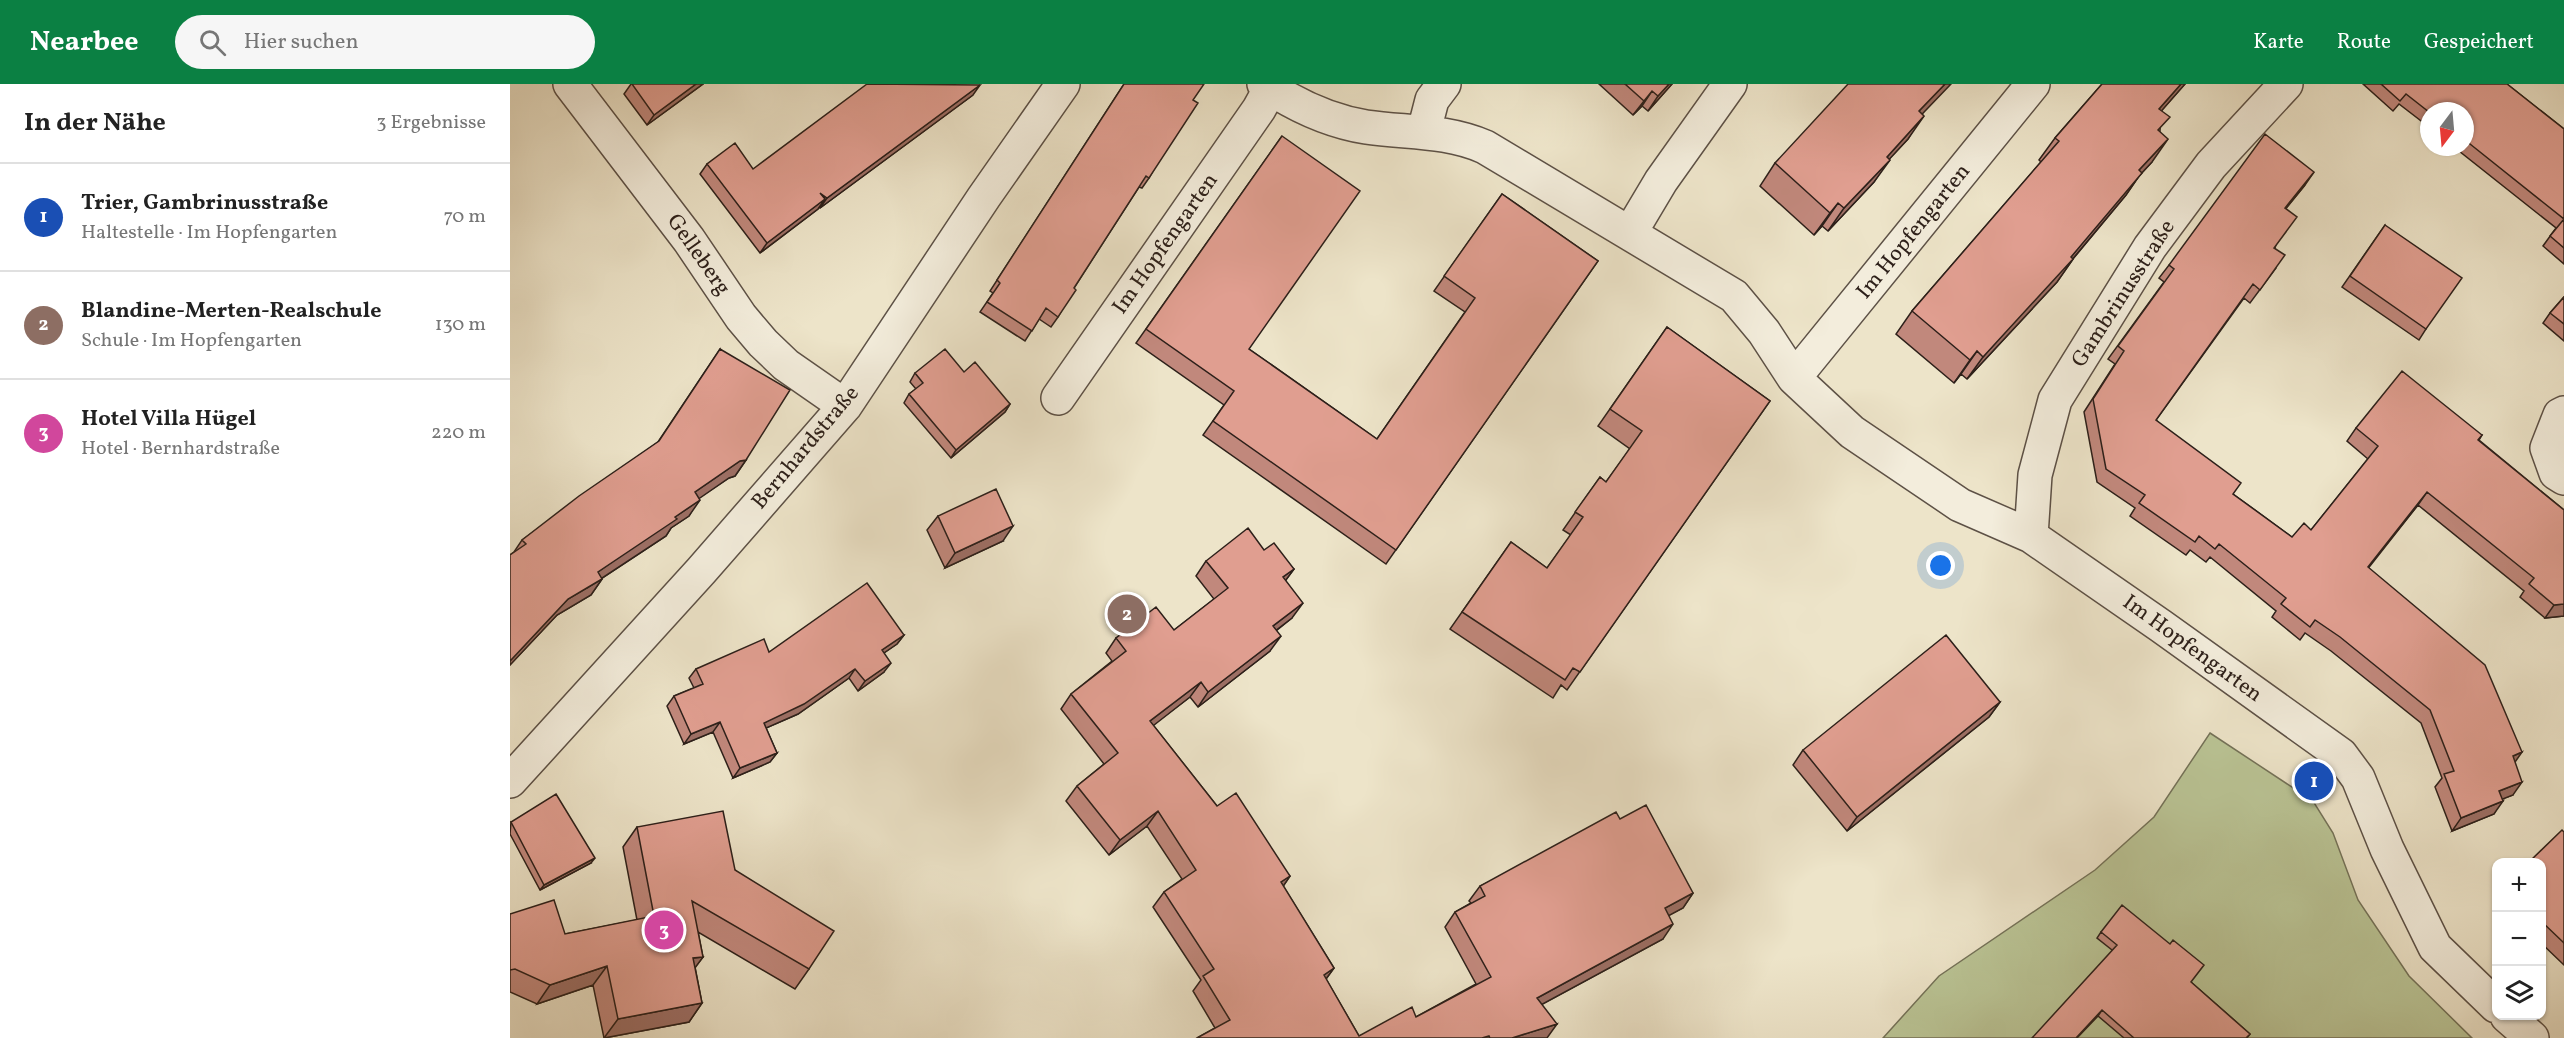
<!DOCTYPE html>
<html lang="de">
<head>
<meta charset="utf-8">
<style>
  body { margin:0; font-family:Vollkorn,serif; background:#f6f6f6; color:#222 }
  .controls { position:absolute; right:18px; bottom:18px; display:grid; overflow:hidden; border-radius:12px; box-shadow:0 2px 4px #0004 }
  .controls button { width:54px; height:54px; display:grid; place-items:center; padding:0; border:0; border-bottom:2px solid #e0e0e0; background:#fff; color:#222; font:30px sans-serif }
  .compass { position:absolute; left:1910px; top:18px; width:54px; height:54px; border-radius:50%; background:#fff; box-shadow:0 2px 4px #0004; rotate:196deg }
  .you { position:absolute; left:1431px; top:482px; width:21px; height:21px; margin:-15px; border:4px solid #fff; border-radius:50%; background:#1a73e8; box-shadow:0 0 0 9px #1a73e833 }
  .badge { display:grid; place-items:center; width:39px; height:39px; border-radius:50%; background:#0b8043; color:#fff; font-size:20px; font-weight:700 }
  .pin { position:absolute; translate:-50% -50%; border:3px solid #fff; box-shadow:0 2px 6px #0006 }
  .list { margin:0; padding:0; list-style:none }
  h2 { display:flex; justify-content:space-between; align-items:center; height:78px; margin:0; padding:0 24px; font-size:26px }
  h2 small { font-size:20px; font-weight:400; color:#767676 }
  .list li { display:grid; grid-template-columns:39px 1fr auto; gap:18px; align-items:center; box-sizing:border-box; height:108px; padding:0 24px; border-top:2px solid #e0e0e0 }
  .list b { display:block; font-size:22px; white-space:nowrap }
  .list p { margin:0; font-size:20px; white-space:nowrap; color:#767676 }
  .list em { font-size:20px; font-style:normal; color:#767676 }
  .icon { flex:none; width:33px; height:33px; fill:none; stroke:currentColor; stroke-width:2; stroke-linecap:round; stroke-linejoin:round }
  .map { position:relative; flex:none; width:2054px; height:954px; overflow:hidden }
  header { display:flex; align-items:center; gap:36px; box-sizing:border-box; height:84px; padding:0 30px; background:#0b8043; color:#fff }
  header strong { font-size:28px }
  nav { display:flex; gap:33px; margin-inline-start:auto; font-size:21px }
  .search { width:420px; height:54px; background:#f6f6f6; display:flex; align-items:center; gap:15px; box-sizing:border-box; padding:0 21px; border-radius:33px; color:#767676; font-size:22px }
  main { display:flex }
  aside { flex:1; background:#fff }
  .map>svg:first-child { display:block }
</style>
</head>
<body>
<header>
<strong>Nearbee</strong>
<div class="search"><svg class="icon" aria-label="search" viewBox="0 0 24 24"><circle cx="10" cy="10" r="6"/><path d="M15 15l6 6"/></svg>Hier suchen</div>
<nav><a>Karte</a><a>Route</a><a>Gespeichert</a></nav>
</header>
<main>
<aside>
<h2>In der Nähe<small>3 Ergebnisse</small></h2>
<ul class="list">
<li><span class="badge" style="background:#1a4fb4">1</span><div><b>Trier, Gambrinusstraße</b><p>Haltestelle · Im Hopfengarten</p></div><em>70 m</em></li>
<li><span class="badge" style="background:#8d6e63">2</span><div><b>Blandine-Merten-Realschule</b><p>Schule · Im Hopfengarten</p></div><em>130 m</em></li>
<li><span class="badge" style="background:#d1479c">3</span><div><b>Hotel Villa Hügel</b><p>Hotel · Bernhardstraße</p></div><em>220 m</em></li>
</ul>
</aside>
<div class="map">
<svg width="2054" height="954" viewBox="0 0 2054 954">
  <rect width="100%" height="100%" fill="#ede4c9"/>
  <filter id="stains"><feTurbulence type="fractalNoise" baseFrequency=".00333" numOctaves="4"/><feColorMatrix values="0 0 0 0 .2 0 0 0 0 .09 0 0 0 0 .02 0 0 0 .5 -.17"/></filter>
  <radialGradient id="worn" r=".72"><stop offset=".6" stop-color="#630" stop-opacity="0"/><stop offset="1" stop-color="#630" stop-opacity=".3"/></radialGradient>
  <path fill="#bac495" stroke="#747258" stroke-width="1.5" d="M1700 649 1803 717 1823 749 1848 816 1899 892 1962 954H1373L1429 892 1585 786 1644 733Z"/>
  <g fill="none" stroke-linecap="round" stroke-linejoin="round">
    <defs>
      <path id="minor" d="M60 0 179 156 231 233 253 259 276 281 335 322
        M754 0C785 21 819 37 856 43 897 49 936 46 975 63L1224 212 1254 248 1284 294 1342 348 1450 421 1521 452 1651 542 1831 671 1848 694 1877 765 1925 863 1986 922
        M914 47 922 16 934 0
        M1120 149 1151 97 1220 0
        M1284 294 1523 0
        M548 314 749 25 760 5
        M2054 329 2050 331 2037 364 2046 389 2054 394
        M1521 452 1525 391 1545 316 1640 163 1701 81 1776 0
        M0 697 191 487 335 322 474 113 553 0
        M1997 932 2022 954"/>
    </defs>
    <use href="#minor" stroke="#5d5146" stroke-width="36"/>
    <use href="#minor" stroke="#f3eddc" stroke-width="33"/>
  </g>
  <path fill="#c1887c" stroke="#2d201a" stroke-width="1.5" d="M121 0H193L137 41 114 10Z
    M614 0 683 16 639 94 632 104 629 103 564 204 548 233 541 243 529 235 515 257 470 228 483 209 480 207Z
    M1089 0H1162L1138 27 1132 22 1123 31Z
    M1592 0H1675L1651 27 1650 47 1642 78 1629 92 1616 111 1563 175 1547 198 1457 295 1451 290 1444 299 1386 250 1402 227 1531 78 1529 76 1545 54Z
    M1853 0H1997L2054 45V180L2033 162 2046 144 1944 63H1955V27H1919V43L1889 20 1883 27Z
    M463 11 310 124 309 123 308 125 250 169 190 90 197 80 243 85Z
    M1412 31 1398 55 1379 75 1364 98 1318 147 1312 142 1304 151 1250 102 1265 79Z
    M772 52 739 265 867 355 955 228 924 207 992 110 1088 177 876 480 693 351 714 321 626 259Z
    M1795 101 1776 124 1765 164 1766 184 1740 219 1734 214 1646 336 1723 410 1782 453 1801 446 1858 375 1837 357 1846 344 1972 351 1969 356 2054 426V532L2035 534 2010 513 2014 507 1908 421 1858 483 2005 678 2003 711 1992 715 1984 730 1942 747 1925 703 1932 694 1911 639 1821 567 1795 549 1790 556 1762 533 1766 527 1700 473 1696 478 1680 466 1676 471 1620 432 1625 424 1587 398 1574 328 1605 280 1598 275 1654 198 1649 194 1659 181Z
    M1875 141 1916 245 1909 256 1832 203Z
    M2054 213V257L2033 239 2040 229Z
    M1157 243 1260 317 1057 606 1051 601 1043 614 940 545 1001 458 1037 484 1061 451 1053 446 1090 393 1096 398 1120 365 1088 342Z
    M210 265 236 376 225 392 219 394 189 414 179 432 161 444 156 452 92 494V495L81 511 47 531 0 581V471L4 468 12 456 148 358Z
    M454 288 500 320 495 328 441 374 394 319 399 310 406 305 400 298 405 289Z
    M428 432 493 457 435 484 417 446Z
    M754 466 784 485 775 497 782 534 766 547 760 567 688 623 680 613 643 641 707 722 780 792 773 802 824 884 816 895 849 952 906 933 966 900 935 843 945 828 961 819 959 817 970 802 1110 735 1183 809 1173 824 1159 831 1153 855 1032 920 1037 954H687L705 944 683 907 691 896 643 823 654 808 672 795 637 742 599 771 556 717 567 702 594 680 551 625 561 610 602 577 596 569 606 554 664 546 704 515 686 492 696 477Z
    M394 551 387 560 374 569V588L348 607 339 594 288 630 256 644 267 669 260 678 223 694 203 648 174 660 157 622 164 612 184 604 179 594 186 585 259 568Z
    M1490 618 1479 633 1337 747 1283 681 1293 666Z
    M1 738 81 779 30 806 0 750Z
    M127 743 225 786 299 885 285 905 188 848 193 873 185 883 192 919 179 938 94 954 83 901 27 920 0 908V830L55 850 127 836 113 763Z
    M2054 748V881L2031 859V778Z
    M1591 848 1681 898 1740 950 1737 954H1614L1588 932 1602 866 1587 854Z"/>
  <path fill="#9d6f65" stroke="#2d201a" stroke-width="1.5" d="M186 0H193L137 41 144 31Z
    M1159 0H1162L1138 27 1148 12Z
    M1435 0H1441L1393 50 1409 27Z
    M1671 0H1675L1633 48 1649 25Z
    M470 1 463 11 310 124 317 114Z
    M1142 7 1132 22 1123 31 1134 17Z
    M1414 32 1398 55 1361 95 1377 73Z
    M1658 55 1642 78 1629 92 1616 111 1555 184 1563 175 1547 198 1457 295 1473 273 1561 173 1629 86Z
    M1380 76 1364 98 1318 147 1334 124Z
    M1804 88 1795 101 1766 137 1775 124Z
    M315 115 308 125 250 169 257 159Z
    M1328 119 1312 142 1304 151 1320 129Z
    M1467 267 1451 290 1444 299 1460 276Z
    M500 320 495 328 441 374 446 366Z
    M236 376 225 392 219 394 174 425 185 408 230 377Z
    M1917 408 1908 421 1849 496 1858 483Z
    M190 416 179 432 161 444 156 452 77 504 88 488 165 433Z
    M503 442 493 457 435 484 445 469Z
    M784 485 773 500V493Z
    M92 495 81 511 47 531 0 581V577L58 515Z
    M793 519 782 534 752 557 763 542Z
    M2054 520V532L2035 534 2044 521Z
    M394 551 387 560 365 575 372 566Z
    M771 552 760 567 688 623 698 608Z
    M381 579 374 588 348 607 355 597Z
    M345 585 339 594 288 630 247 648 254 639Z
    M691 598 680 613 630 652 640 637Z
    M1490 618 1479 633 1337 747 1347 733Z
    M210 638 203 648 174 660 181 650Z
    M2012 668 2003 681V672Z
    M267 669 260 678 223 694 230 684Z
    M2012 698 2003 711 1980 720 1989 707Z
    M1993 717 1984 730 1942 747 1951 734Z
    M648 727 637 742 599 771 610 756Z
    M85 774 81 779 30 806 34 801Z
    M780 792 770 807 771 798Z
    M1183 809 1173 824 1145 839 1155 824Z
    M1163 840 1153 855 1016 929 1027 914Z
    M193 873 179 892 183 874Z
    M97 882 83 901 27 920 40 901Z
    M824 884 813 899 814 891Z
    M192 919 179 938 94 954 108 935Z
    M1592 926 1588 932 1567 954H1566Z
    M1047 940 1037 954H1002Z"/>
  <path fill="#e09e90" stroke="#2d201a" stroke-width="1.5" d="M122 0H186L144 31Z
    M357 0 470 1 317 114 310 109 315 115 257 159 197 80 225 59 243 85Z
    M614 0H694L683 16 688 19 639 94 636 92 564 204 566 206 548 233 536 224 522 247 477 218 490 199 487 196Z
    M1115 0H1159L1148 12 1142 7 1134 17Z
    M1338 0H1435L1409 27 1414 32 1377 73 1380 76 1334 124 1328 119 1320 129 1265 79Z
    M1592 0H1671L1649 25 1660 33 1648 46 1658 55 1629 86 1632 89 1561 173 1563 175 1473 273 1467 267 1460 276 1402 227 1549 57 1545 54Z
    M1871 0H1997L2054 45V135L1955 56V27H1919V28L1896 10 1890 17Z
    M1755 50 1804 88 1775 124 1787 133 1764 164 1775 171 1750 206 1743 200 1646 336 1731 399 1723 410 1782 453 1794 439 1801 446 1868 362 1846 344 1892 287 1972 351 1968 356 2054 426V520L2044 521 2019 500 2024 494 1917 408 1858 483 1975 581 2012 668 2003 672 2012 698 1989 707 1993 717 1951 734 1934 690 1944 687 1920 626 1830 553 1805 536 1800 543 1771 520 1776 514 1709 460 1705 465 1689 452 1685 458 1629 419 1635 411 1596 385 1583 315 1614 267 1608 262 1664 185 1659 181Z
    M772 52 850 107 739 265 867 355 965 214 934 192 992 110 1088 177 886 466 703 337 724 307 636 245Z
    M2054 135V164L2040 152Z
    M1875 141 1952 194 1916 245 1840 192Z
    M2054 213V240L2040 229Z
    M1157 243 1260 317 1070 588 1063 584 1055 596 952 528 1001 458 1037 484 1073 433 1065 428 1090 393 1096 398 1132 347 1100 325Z
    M210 265 280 306 236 376 230 377 185 408 190 416 165 433 167 435 88 488 92 495 58 515 0 577V471L16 460 12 456 69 412 149 357Z
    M435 265 454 288 465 278 500 320 446 366 399 310 413 299 405 289Z
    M486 405 503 442 445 469 428 432Z
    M738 444 754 466 764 459 784 485 773 493 793 519 763 542 771 552 698 608 691 598 640 637 707 722 726 709 780 792 771 798 824 884 814 891 849 952 902 923 906 933 981 893 945 828 975 812 970 802 1106 728 1110 735 1136 721 1183 809 1155 824 1163 840 1027 914 1047 940 1002 954H980L979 952 972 954H687L720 936 693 892 704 885 654 808 686 786 648 727 610 756 567 702 608 669 561 610 616 567 606 554 646 523 664 546 718 504 696 477Z
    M357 499 394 551 372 566 381 579 355 597 345 585 294 620 254 639 267 669 230 684 210 638 181 650 164 612 193 600 186 585 254 555 259 568Z
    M1436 551 1490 618 1347 733 1293 666Z
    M46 710 85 774 34 801 1 738Z
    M213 727 225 786 324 847 299 885 182 817 193 873 183 874 192 919 108 935 97 882 40 901 5 885 0 886V830L44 816 55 850 144 832 127 743Z
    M2052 746 2054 748V859L2031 837V778H2019Z
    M1612 821 1660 860 1663 856 1694 881 1681 898 1740 950 1736 954H1624L1592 926 1566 954H1522L1607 861 1591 848Z"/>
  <g text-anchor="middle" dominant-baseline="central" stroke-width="4.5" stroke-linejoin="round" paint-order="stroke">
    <g font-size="22" fill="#2d201a" stroke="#f3eddc">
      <text transform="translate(1404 148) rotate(-51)">Im Hopfengarten</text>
      <text transform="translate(656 160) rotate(-55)">Im Hopfengarten</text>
      <text transform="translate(188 171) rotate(55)">Gelleberg</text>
      <text transform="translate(1614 210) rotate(-57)">Gambrinusstraße</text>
      <text transform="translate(296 364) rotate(-50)">Bernhardstraße</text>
      <text transform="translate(1682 565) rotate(36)">Im Hopfengarten</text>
    </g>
  </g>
  <rect width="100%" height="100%" filter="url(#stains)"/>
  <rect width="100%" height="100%" fill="url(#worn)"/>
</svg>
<div class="controls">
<button>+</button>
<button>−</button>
<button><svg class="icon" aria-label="layers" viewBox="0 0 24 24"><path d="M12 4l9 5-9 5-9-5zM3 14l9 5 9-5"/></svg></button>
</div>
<svg class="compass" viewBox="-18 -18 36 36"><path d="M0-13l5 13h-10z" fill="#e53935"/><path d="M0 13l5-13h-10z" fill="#767676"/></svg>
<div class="you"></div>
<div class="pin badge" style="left:1804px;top:697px;background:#1a4fb4">1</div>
<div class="pin badge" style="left:617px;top:530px;background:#8d6e63">2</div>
<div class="pin badge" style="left:154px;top:846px;background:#d1479c">3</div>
</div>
</main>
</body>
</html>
